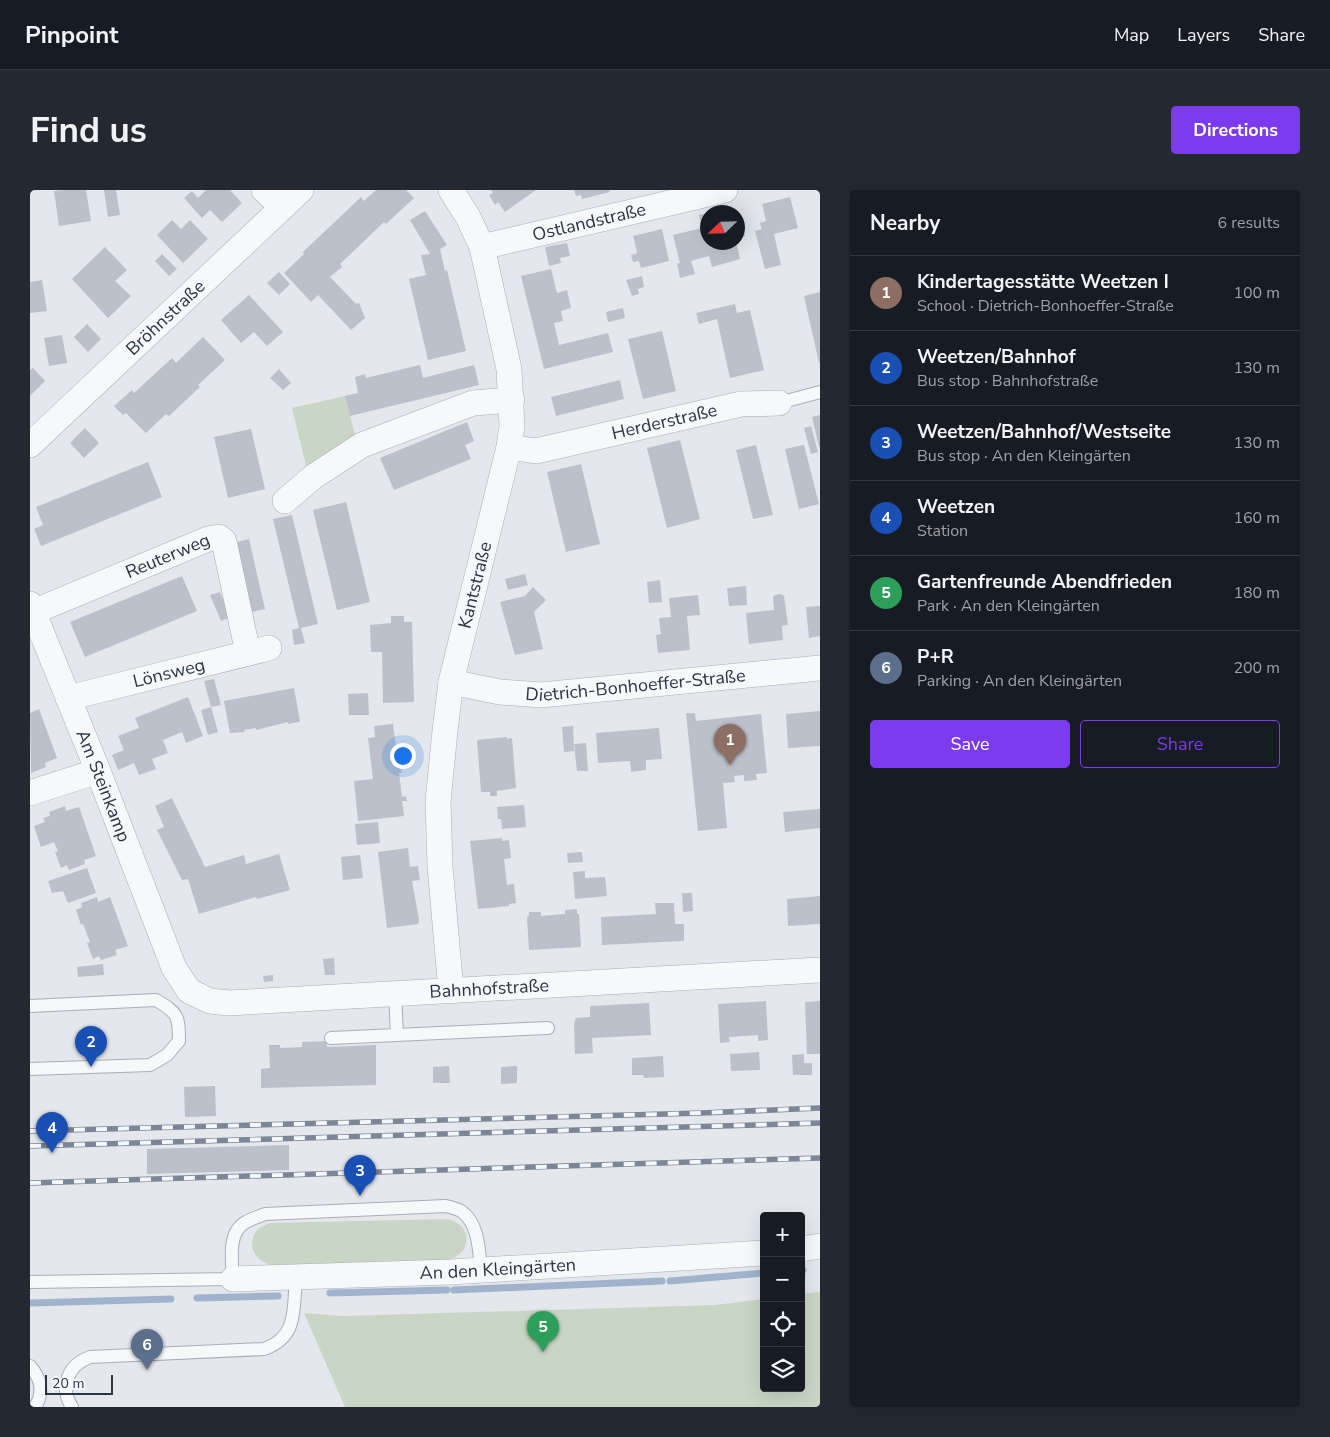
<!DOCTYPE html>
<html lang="en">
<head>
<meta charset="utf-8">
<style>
  body { margin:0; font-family:"Nunito Sans",sans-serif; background:#242831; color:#f1f3f6 }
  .controls { position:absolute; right:15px; bottom:15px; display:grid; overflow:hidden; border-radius:5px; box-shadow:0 5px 20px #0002 }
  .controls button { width:45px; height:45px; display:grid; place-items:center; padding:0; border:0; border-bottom:1px solid #363941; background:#171b24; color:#f1f3f6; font:25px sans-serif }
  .compass { position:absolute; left:670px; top:15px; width:45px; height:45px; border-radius:50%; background:#171b24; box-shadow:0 5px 20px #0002; rotate:247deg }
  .scale { position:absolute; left:15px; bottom:12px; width:68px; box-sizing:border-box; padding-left:5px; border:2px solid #2b3445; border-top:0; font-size:14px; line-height:18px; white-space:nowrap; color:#2b3445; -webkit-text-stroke:4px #f4f6f9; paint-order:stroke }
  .you { position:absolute; left:372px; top:565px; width:18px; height:18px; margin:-12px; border:4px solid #fff; border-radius:50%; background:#1a73e8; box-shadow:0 0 0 8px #1a73e833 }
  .badge { display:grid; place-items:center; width:32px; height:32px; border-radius:50%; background:#7c3aed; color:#fff; font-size:16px; font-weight:700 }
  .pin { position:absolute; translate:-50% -41px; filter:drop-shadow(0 1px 2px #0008) }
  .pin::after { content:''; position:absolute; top:26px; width:18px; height:15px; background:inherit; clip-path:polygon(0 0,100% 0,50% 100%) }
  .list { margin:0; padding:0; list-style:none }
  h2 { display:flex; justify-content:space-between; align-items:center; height:65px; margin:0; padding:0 20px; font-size:21px }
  h2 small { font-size:16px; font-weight:400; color:#9ea1a6 }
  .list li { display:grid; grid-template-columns:32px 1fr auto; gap:15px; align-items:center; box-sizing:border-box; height:75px; padding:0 20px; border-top:1px solid #363941 }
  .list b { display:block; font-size:19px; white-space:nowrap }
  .list p { margin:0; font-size:16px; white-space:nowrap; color:#9ea1a6 }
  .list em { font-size:16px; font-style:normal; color:#9ea1a6 }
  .actions { display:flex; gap:10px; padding:15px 20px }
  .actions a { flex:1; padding:11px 0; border:1px solid #7c3aed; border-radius:5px; text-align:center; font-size:18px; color:#7c3aed }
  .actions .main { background:#7c3aed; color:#fff }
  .icon { flex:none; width:28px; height:28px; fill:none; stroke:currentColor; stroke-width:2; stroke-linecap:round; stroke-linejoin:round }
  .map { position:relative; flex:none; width:790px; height:1217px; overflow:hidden; border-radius:5px }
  header { display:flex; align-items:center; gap:30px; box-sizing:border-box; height:70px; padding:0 25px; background:#171b24; border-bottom:1px solid #363941 }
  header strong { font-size:24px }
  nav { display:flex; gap:28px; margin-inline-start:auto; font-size:18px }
  .intro { display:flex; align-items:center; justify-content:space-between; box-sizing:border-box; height:120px; padding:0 30px }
  h1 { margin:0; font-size:35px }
  .button { padding:12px 22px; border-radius:5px; background:#7c3aed; color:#fff; font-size:18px; font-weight:700 }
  main { display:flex; gap:30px; padding:0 30px }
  aside { flex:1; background:#171b24; border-radius:5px; box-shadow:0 5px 20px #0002 }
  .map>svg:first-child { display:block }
</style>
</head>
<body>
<header>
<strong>Pinpoint</strong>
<nav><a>Map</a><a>Layers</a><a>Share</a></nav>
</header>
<div class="intro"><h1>Find us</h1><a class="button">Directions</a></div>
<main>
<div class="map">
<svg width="790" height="1217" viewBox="0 0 790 1217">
  <rect width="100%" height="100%" fill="#e4e7ec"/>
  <path fill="#c9d6c5" d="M315 206 327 253 278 283 262 218Z
    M417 1029C443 1034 443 1064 417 1070L242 1075C216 1069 215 1039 241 1033Z
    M790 1102V1217H315L274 1123 314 1126 685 1115 734 1109V1198H771V1104Z"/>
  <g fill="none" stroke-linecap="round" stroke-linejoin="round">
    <path stroke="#9fb4cc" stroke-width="7" d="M771 1080H773
      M640 1091 734 1083
      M424 1100 632 1091
      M300 1103 417 1100
      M167 1108 248 1106
      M0 1113 141 1109"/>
  </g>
  <path fill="#bbc0ca" d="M34 0H56L61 31 29 36 24 1Z
    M74 0H86L90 25 78 27Z
    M176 0H200L212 13 192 32 180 20 172 28 154 8 162 1 168 8Z
    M346 0H376L384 8 356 34 354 32 310 74 312 77 300 87 326 114 329 113 335 128 321 140 288 105 281 112 254 83 274 64 273 62 331 7 334 11Z
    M461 0H506L475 22 468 12 465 15 459 5 463 3Z
    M544 0H579L580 2 552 9 551 5 546 6Z
    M760 7 768 38 744 44 751 75 735 79 725 41 732 39 730 33 736 31 732 14Z
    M395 21 417 55 410 59 415 81 417 80 436 161 398 170 379 89 396 85 391 65 400 64 380 30Z
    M678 23V52H706L710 69 682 77 679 66 661 71 665 84 650 88 647 74 650 73 643 45 672 38 669 25Z
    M711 27 715 46 708 48V28Z
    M142 30 151 39 160 30 178 49 153 73 127 45Z
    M632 39 639 71 611 78 609 71 603 72 601 65 606 64 607 61 603 46Z
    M537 53 540 66 530 68 531 73 519 76 515 57Z
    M75 57 97 80 85 91 101 106 78 128 42 89Z
    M132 64 147 79 139 86 125 71Z
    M521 79 527 103 537 100 541 118 531 121 533 131 524 133 529 155 578 143 583 162 514 179 491 86Z
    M249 82 260 94 249 105 237 93Z
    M612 86 614 97 608 99 609 104 602 106 596 90Z
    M12 90 17 121 0 123V92Z
    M790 102V173H789L774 106Z
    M219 105 253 142 237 156 224 142 211 153 191 130Z
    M705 114 707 123 720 120 734 180 700 188 687 129 669 134 666 123Z
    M593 118 595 128 578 132 576 122Z
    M57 134 71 149 58 162 44 147Z
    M632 141 646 201 613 209 598 149Z
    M32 145 37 173 19 176 14 148Z
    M173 147 195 170 168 195 170 197 139 226 136 224 116 243 96 223 93 225 84 216 102 200 104 203 142 168 146 173Z
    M390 175 393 188 444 175 449 195 320 226 315 206 328 203 325 187 335 184 336 188Z
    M3 178 15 191 0 206V180Z
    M249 179 261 193 253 200 240 188Z
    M590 190 594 209 526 226 521 207Z
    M790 225V257H789L782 227Z
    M437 232 444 251 435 255 441 269 364 300 350 268Z
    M781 236 788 262 781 264 774 238Z
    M55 238 69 253 54 268 40 253Z
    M221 239 235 299 198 308 184 247Z
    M650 250 670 329 637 338 617 258Z
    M726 255 743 325 723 329 706 260Z
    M774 255 789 314 769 319 755 259Z
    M118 272 132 307 11 356 4 339 13 335 6 317Z
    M551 274 570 354 536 362 517 282Z
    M316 312 340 412 307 420 283 320Z
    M262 325 288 434 271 438 275 453 264 455 262 440 269 438 243 329Z
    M219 349 235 419 217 423 200 354Z
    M495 384 498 395 478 400 475 389Z
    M152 386 167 421 55 467 40 432Z
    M630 390 632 412 619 413 617 392Z
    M716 396 717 415 699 416 697 398Z
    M503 397 516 410 504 422 513 459 485 465 470 412 495 406Z
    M190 402 200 427 191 431 180 405Z
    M751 404 754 406 758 435 752 436 753 450 719 454 716 423 744 420 743 407 745 405Z
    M668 405 670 425 657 426 660 460 628 463 626 445 631 444 629 428 641 427 639 408Z
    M790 416V446L779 448 776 417Z
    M361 426H374V432H382L384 512 353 513 352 462H341L340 435 361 433Z
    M184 489 191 515 181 517 174 491Z
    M264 498 270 531 269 532 258 534V532L226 540V538L214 540 215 542 200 543 194 511Z
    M338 503 339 525H319L318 504Z
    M158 507 173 546 156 553 152 542 133 550 138 563 122 569 126 579 109 585 104 573 88 580 82 565 94 560 88 546 109 538 105 528Z
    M181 517 188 542 178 545 171 520Z
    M9 519 27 568 15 573 16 577 1 583 0 523Z
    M790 521V556L758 558 756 524Z
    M656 523H665L666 531 731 524 737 583 726 584 727 590 714 591V585L704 586 705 592 693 593 697 638 668 641Z
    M363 534 368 573H370L372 583H369L372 607 376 606 377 611H372L374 626 328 631 324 591 343 589 338 548 345 547 344 536Z
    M543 536 544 561 534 562 532 537Z
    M629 538 632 569 616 570V580L601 582 600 571 568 573 566 543Z
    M477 547V549L482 548 486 598 467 601V606H460V602H451L447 550Z
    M556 553 558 581H547L544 554Z
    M142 608 175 677 214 665 216 674 249 664 260 700 227 709 226 707 169 724 158 689 152 690 127 640 134 637 125 616Z
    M494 615 496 637 472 639 471 629H468L467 617Z
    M35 616 36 621 49 617 66 666 54 670 55 674 39 680 37 675 31 678 25 662 28 661 24 652 11 657 4 636 15 632 13 628 20 626 19 622Z
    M790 619V638L755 642 753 622Z
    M348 632 350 653 327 655 325 634Z
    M472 648V651L479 650 481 668 474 669 477 695 484 694 486 713 479 714V716L448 719 440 651Z
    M378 658 380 677 388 676 390 690 382 691 389 730 388 734 357 738 348 662Z
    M552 662 553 672 538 673 537 663Z
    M330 665 333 688 313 690 311 667Z
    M57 678 66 703 38 713 33 701 22 703 18 691Z
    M555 681V688L575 687 577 706 545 709 543 682Z
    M652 703H662L663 721 653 722Z
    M790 706V734L758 736 757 709Z
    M67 707 68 712 80 707 98 756 85 760 87 765 71 770 69 766 63 769 57 753 60 752 53 734 51 735 46 720 52 717 51 713Z
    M625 713H644L645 734H654V751L572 755 571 727 626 724Z
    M547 719V724H549L551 757 499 760 497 727 499 726V722H511V726L535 724V720Z
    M304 768 305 785H295L293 769Z
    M73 774 74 785 48 787 47 777Z
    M243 785V791L234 792 233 786Z
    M736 811 738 850 728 851V845L699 847 700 852 690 853 688 814Z
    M790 811V864H777L775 812Z
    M619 813 621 845 562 848 563 863 545 864 544 834 546 828 560 827V816Z
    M297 851V857L346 855V895L231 898V879L240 878 239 855H250V858L272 857V852Z
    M729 862 730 880 701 881 700 864Z
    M774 864V873H782V885H763L762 865Z
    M633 866 634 887 614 888 613 885H602V868Z
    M419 876 420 893H403V877Z
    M487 876V893L471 894V877Z
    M185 896 186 926 155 927 154 897Z
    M259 955V980L117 984V959Z"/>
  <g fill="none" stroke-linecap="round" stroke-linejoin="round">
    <defs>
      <path id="service" d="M749 213 790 202
        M365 804 367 845
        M0 816 126 810C148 823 149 826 149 851L137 865 120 875 0 879
        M301 848 518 838
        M0 1092 203 1089C202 1071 197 1042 216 1032 221 1029 228 1027 235 1024L416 1016C420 1017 427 1019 431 1021 449 1033 449 1061 451 1080
        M0 1176C11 1188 14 1203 5 1217
        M42 1217C29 1197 38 1175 60 1167L234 1159C269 1147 263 1117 266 1087"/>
      <g id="minor">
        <path d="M234 0 252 18"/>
        <path d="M421 0 438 27 452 57 479 179 482 236 479 257 421 492 415 541 408 611 410 676 421 801"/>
        <path id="s1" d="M452 57 695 0"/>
        <path id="s2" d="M0 255 271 0"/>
        <path id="s3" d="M479 257 506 261 711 214 749 213"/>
        <path d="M255 311 283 287 332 255 443 213 482 210"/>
        <path id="s4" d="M0 414 68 581 144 778 159 801 180 811 199 813 790 780"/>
        <path id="s5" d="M3 422 178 349 189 347 194 351 218 463"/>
        <path id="s6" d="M421 492 470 502 511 505 790 478"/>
        <path id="s7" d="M38 508 239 458"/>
        <path d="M0 603 68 581"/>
        <path d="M771 1059 790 1056"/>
        <path id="s8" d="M203 1089 420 1082 734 1063"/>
      </g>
    </defs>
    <use href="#service" stroke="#a9aeb7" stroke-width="14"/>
    <use href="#minor" stroke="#a9aeb7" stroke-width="26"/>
    <use href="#service" stroke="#f7f8fa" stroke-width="12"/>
    <use href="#minor" stroke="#f7f8fa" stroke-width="25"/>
    <defs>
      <path id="rail" d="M0 941 672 923 790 918
        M0 956 790 933
        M0 993 790 968"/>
    </defs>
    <use href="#rail" stroke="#7d8696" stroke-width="5.5"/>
    <use href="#rail" stroke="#f4f6f9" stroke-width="4" stroke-dasharray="11" stroke-linecap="butt"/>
  </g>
  <g text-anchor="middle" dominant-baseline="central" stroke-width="4" stroke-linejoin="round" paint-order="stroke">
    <g font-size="18" fill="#2b3445" stroke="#f4f6f9">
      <text stroke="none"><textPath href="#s1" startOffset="110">Ostlandstraße</textPath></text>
      <text stroke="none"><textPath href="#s2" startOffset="186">Bröhnstraße</textPath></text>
      <text stroke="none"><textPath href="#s3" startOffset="159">Herderstraße</textPath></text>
      <text stroke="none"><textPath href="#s5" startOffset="146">Reuterweg</textPath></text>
      <text transform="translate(445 395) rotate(-76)">Kantstraße</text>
      <text stroke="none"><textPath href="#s7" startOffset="104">Lönsweg</textPath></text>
      <text stroke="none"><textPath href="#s6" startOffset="186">Dietrich-Bonhoeffer-Straße</textPath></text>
      <text stroke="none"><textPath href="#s4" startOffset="196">Am Steinkamp</textPath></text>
      <text stroke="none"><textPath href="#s4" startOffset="722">Bahnhofstraße</textPath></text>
      <text stroke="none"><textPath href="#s8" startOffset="265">An den Kleingärten</textPath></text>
    </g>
  </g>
</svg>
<div class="controls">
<button>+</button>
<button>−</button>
<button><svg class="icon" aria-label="locate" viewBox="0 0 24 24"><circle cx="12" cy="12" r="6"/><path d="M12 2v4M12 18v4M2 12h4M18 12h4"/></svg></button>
<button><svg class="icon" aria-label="layers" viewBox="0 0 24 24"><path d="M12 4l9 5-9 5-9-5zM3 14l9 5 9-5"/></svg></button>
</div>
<svg class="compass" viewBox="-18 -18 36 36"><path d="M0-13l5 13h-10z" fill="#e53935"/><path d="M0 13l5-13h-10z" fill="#9ea1a6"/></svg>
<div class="scale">20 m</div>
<div class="you"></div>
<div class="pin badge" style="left:700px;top:575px;background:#8d6e63">1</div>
<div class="pin badge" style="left:61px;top:877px;background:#1a4fb4">2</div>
<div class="pin badge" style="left:330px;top:1006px;background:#1a4fb4">3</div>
<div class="pin badge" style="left:22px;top:963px;background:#1a4fb4">4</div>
<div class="pin badge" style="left:513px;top:1162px;background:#2e9e5b">5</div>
<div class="pin badge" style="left:117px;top:1180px;background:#5c6f8a">6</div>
</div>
<aside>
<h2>Nearby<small>6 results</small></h2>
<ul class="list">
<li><span class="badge" style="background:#8d6e63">1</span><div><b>Kindertagesstätte Weetzen I</b><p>School · Dietrich-Bonhoeffer-Straße</p></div><em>100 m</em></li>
<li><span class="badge" style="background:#1a4fb4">2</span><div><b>Weetzen/Bahnhof</b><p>Bus stop · Bahnhofstraße</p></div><em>130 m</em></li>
<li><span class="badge" style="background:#1a4fb4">3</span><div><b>Weetzen/Bahnhof/Westseite</b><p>Bus stop · An den Kleingärten</p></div><em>130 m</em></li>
<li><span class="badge" style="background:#1a4fb4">4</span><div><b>Weetzen</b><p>Station</p></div><em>160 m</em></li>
<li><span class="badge" style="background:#2e9e5b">5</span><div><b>Gartenfreunde Abendfrieden</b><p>Park · An den Kleingärten</p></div><em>180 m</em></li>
<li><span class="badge" style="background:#5c6f8a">6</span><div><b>P+R</b><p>Parking · An den Kleingärten</p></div><em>200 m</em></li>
</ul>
<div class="actions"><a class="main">Save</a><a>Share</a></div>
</aside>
</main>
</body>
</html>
